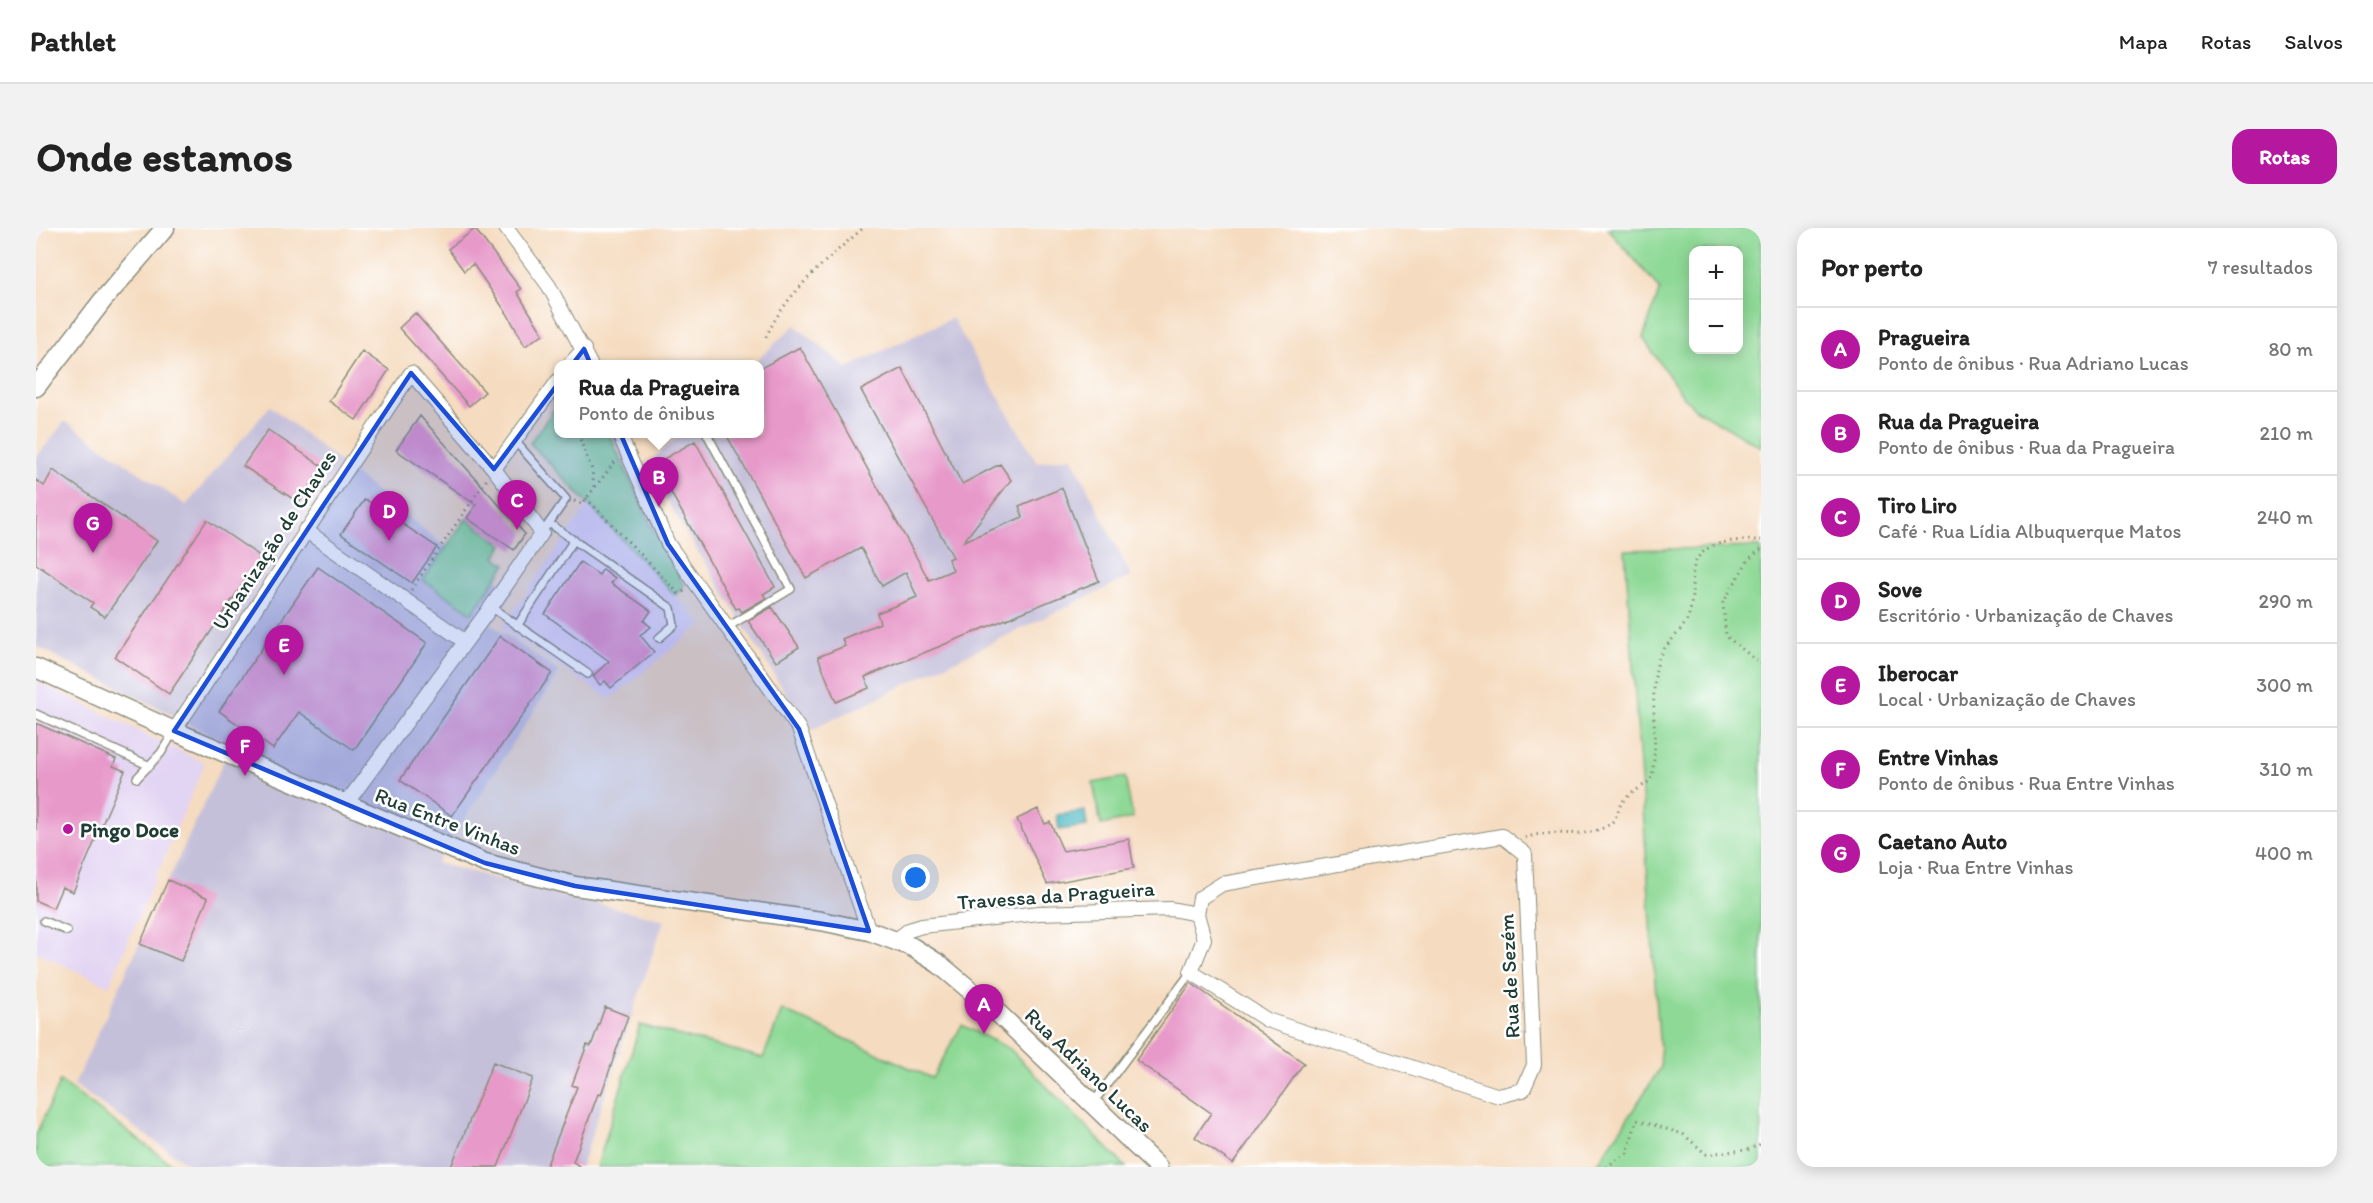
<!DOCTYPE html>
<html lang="pt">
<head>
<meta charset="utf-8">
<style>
  body { margin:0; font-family:Itim,sans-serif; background:#f2f2f2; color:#222 }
  .controls { position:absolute; right:18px; top:18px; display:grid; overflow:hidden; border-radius:12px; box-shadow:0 3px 15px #0003 }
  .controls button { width:54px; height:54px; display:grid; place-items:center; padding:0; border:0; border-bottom:2px solid #e0e0e0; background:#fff; color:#222; font:30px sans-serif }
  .you { position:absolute; left:880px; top:650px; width:21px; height:21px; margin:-15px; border:4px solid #fff; border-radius:50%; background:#1a73e8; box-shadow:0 0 0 9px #1a73e833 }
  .badge { display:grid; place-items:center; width:39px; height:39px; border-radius:50%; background:#b5179e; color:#fff; font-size:20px; font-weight:700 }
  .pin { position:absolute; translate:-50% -50px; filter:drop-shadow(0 2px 3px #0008) }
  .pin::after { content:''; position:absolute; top:32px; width:21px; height:18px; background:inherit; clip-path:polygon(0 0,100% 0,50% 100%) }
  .popup { position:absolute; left:518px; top:132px; width:210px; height:78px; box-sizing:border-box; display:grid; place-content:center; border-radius:12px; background:#fff; filter:drop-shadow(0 2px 4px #0005); font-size:20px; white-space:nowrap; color:#767676 }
  .popup b { font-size:22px; color:#222 }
  .popup::after { content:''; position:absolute; left:50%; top:100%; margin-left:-12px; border:12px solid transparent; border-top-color:#fff }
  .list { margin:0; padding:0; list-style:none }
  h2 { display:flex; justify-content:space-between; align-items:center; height:78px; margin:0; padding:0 24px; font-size:26px }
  h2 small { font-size:20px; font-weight:400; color:#767676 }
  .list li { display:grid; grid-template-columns:39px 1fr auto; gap:18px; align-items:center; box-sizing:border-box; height:84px; padding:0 24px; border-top:2px solid #e0e0e0 }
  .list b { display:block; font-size:22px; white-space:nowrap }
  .list p { margin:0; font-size:20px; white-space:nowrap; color:#767676 }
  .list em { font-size:20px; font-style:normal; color:#767676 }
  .map { position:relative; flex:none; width:1725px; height:939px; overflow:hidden; border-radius:18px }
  header { display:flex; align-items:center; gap:36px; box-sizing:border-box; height:84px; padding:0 30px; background:#fff; border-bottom:2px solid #e0e0e0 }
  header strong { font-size:28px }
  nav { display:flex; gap:33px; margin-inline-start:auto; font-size:21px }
  .intro { display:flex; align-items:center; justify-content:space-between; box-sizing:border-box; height:144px; padding:0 36px }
  h1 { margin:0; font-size:42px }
  .button { padding:15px 27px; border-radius:18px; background:#b5179e; color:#fff; font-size:21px; font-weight:700 }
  main { display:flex; gap:36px; padding:0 36px }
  aside { flex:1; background:#fff; border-radius:18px; box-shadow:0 3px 15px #0003 }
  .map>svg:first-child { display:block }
</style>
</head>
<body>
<header>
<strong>Pathlet</strong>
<nav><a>Mapa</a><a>Rotas</a><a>Salvos</a></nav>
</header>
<div class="intro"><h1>Onde estamos</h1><a class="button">Rotas</a></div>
<main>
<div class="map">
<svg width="1725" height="939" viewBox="0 0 1725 939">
  <rect width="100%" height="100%" fill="#fff"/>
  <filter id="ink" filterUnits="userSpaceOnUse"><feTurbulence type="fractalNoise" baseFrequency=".0167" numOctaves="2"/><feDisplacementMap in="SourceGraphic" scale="12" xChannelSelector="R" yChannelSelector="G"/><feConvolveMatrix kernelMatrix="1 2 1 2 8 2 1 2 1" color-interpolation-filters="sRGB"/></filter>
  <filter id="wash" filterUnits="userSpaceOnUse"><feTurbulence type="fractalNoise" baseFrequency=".008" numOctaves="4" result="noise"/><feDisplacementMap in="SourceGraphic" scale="24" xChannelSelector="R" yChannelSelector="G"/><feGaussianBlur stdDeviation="1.35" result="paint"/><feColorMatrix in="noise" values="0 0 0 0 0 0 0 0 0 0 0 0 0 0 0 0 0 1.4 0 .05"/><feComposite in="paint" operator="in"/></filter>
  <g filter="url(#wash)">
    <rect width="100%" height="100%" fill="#f5dbbf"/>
    <path fill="#e2d4f3" d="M552 277 666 396 574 471 466 400Z
      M0 453 169 535 73 758 0 724Z"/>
    <path fill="#c5c0da" d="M916 90 1001 234 1036 229 1095 348 773 503 609 238 644 206H724V136H717L759 97 811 140Z
      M234 178 411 320 478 363 455 396 523 444 400 635 628 692 545 939H156L38 857 195 517 0 418V230L29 193 150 277Z"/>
    <path fill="#8ed996" stroke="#568b65" stroke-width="1.5" fill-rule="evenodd" d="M1571 0H1725V219L1659 181 1646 167 1607 110 1624 61ZM1658 22H1702V122H1658Z
      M522 176V206H573L618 303 648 358 639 367 494 215Z
      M430 291 467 317 459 329 470 336 436 385 387 352Z
      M1725 319V939H1560L1625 839 1589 322Z
      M1089 549 1097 590 1065 597 1057 555Z
      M746 782 896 850 926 797 974 821 1090 939H561L604 797 727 830Z
      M24 853 139 939H0V907Z"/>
    <path fill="#47b6c0" stroke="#337a7a" stroke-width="1.5" d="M1049 583 1051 598 1023 602 1021 587Z"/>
    <g id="blocks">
      <path fill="#e799c9" d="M439 1 485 61 481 64 507 106 489 118 472 87 437 36 428 43 412 21Z
        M379 85 449 164 433 178 363 100Z
        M764 119 893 352 917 342 912 331 917 329 825 162 866 140 926 256 964 236 975 252 928 313 987 289 983 278 1026 260 1063 353 829 449 833 460 800 474 782 429 809 418 806 411 844 395 841 385 881 369 870 344 846 358 825 320 770 350 690 206H723V141Z
        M326 123 353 142 320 192 293 173Z
        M384 188 489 306 478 322 431 290 440 277 360 222Z
        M232 202 287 239 263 275 207 238Z
        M659 213 739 359 727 366 730 370 706 384 703 380 700 381 619 236Z
        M17 242 121 313 69 389 54 379 57 375 0 336V252L8 258Z
        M329 271 401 319 376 355 305 306Z
        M171 292 225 329 133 466 79 429Z
        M544 334 563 347 567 341 579 350 575 355 615 383 608 393 615 399 604 407 618 424 575 460 569 453 564 457 557 448 573 433 509 386Z
        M282 339 391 415 318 522 263 484 237 521 183 483Z
        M736 379 763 419 740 434 712 393Z
        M464 408 516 445 416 588 364 552Z
        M0 495 80 531 77 538 89 543 37 664 26 659 17 680 0 673Z
        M1002 581 1009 596 1014 594 1027 623 1093 611 1098 640 1011 656 981 591Z
        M132 652 172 670 145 733 104 716Z
        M1155 755 1268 835 1197 936 1159 909 1175 885 1100 832Z
        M569 779 592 788 565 867 562 866 537 934 545 939H510L541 859 536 857 551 817 555 818Z
        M457 834 497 850 462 939H415Z"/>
    </g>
  </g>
  <g filter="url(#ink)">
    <use href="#blocks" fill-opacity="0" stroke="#8a8c7a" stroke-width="1.5"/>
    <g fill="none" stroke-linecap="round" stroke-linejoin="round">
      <defs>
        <path id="service" d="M671 206 755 361 690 400
          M479 213 530 271 511 298
          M513 295 635 380 638 397 623 410
          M455 379 552 446
          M481 398 538 312
          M0 486 114 538
          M101 550 125 525 137 505
          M8 693 31 703
          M1057 875 1155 744"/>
        <path id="minor" d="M470 0 513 58 554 136
          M534 136 548 121
          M583 206 632 316 763 501 833 703
          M458 241 522 153
          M269 302 428 413
          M138 503 375 145 458 241 506 305 455 379 309 577
          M860 712 873 702 886 698 1003 685 1135 681 1161 686 1168 711 1155 744 1231 792 1463 868 1487 862 1498 837 1489 626 1466 608 1186 656 1164 670 1161 686"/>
        <path id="tertiary" d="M0 159 67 72 129 0
          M0 440 138 503 449 635 539 658 785 693 833 703 876 719 903 736 964 787 1122 939"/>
      </defs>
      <use href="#service" stroke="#8a8c7a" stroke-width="10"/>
      <use href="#minor" stroke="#8a8c7a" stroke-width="16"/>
      <use href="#tertiary" stroke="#8a8c7a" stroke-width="21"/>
      <path stroke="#8a8c7a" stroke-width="3" stroke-dasharray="1.5 4.5" stroke-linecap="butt" d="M730 109C751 63 790 33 827 0
        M542 206 556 242 558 260
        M550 270 643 366 650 362
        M538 273 546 276 581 231
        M1725 321 1712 332 1687 375 1690 408 1725 436
        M375 362 451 251
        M1489 610C1514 600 1543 611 1567 600 1585 592 1579 581 1589 571 1596 564 1607 558 1615 552 1624 513 1612 472 1622 433 1627 417 1643 407 1651 392 1658 377 1655 358 1657 343 1662 311 1700 312 1725 312
        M1570 939 1591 925 1601 892 1647 906 1670 926 1711 922 1725 916"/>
      <use href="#service" stroke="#fff" stroke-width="7"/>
      <use href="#minor" stroke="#fff" stroke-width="14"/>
      <use href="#tertiary" stroke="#fff" stroke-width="18"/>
    </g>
  </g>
  <path fill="#1d4ed8" fill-opacity="0.2" stroke="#1d4ed8" stroke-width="4.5" stroke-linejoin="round" d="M548 121 632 316 763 501 833 703 539 658 449 635 138 503 375 145 458 241Z"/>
  <circle fill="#b5179e" stroke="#fff" stroke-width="2" cx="32" cy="601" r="6"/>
  <g text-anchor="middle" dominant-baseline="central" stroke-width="5" stroke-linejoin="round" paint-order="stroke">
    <g font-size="21" fill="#1f3d34" stroke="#fff">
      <text transform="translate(238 312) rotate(-57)">Urbanização de Chaves</text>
      <text transform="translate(412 593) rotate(21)">Rua Entre Vinhas</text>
      <text transform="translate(1020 667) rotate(-4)">Travessa da Pragueira</text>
      <text transform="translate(1473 748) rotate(-93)">Rua de Sezém</text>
      <text transform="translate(1053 842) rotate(44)">Rua Adriano Lucas</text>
    </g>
    <g font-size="21" font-weight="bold" fill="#1f3d34" stroke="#fff" text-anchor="start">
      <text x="44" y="601">Pingo Doce</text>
    </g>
  </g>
</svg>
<div class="controls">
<button>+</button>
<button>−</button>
</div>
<div class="you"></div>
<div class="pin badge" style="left:948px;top:806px">A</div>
<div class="pin badge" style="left:623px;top:279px">B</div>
<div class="popup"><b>Rua da Pragueira</b>Ponto de ônibus</div>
<div class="pin badge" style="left:481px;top:302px">C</div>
<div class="pin badge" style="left:353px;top:313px">D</div>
<div class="pin badge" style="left:248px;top:447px">E</div>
<div class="pin badge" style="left:209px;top:548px">F</div>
<div class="pin badge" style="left:57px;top:325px">G</div>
</div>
<aside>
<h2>Por perto<small>7 resultados</small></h2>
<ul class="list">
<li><span class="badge">A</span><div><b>Pragueira</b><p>Ponto de ônibus · Rua Adriano Lucas</p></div><em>80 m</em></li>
<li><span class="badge">B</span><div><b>Rua da Pragueira</b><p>Ponto de ônibus · Rua da Pragueira</p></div><em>210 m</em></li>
<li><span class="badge">C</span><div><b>Tiro Liro</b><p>Café · Rua Lídia Albuquerque Matos</p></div><em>240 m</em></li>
<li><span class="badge">D</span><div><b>Sove</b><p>Escritório · Urbanização de Chaves</p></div><em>290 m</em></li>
<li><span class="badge">E</span><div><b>Iberocar</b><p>Local · Urbanização de Chaves</p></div><em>300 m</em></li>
<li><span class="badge">F</span><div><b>Entre Vinhas</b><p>Ponto de ônibus · Rua Entre Vinhas</p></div><em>310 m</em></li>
<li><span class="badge">G</span><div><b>Caetano Auto</b><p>Loja · Rua Entre Vinhas</p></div><em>400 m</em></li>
</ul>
</aside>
</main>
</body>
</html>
